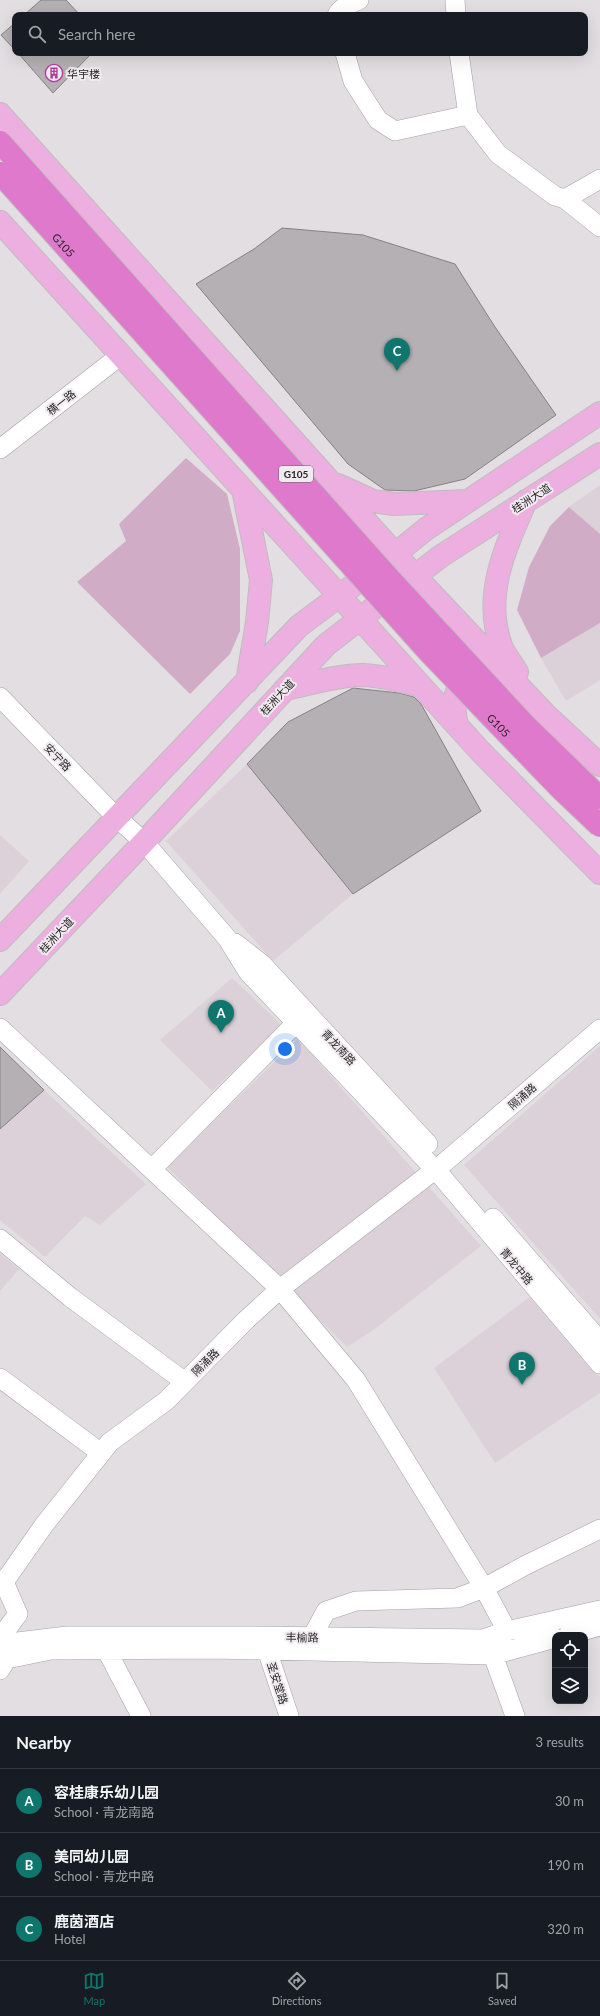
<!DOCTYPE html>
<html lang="en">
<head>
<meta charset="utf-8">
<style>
  body { margin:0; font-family:Lato,"Noto Sans SC",sans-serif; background:#242831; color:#f1f3f6 }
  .controls { position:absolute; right:12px; bottom:12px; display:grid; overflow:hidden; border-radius:8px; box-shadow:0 4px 16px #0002 }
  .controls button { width:36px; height:36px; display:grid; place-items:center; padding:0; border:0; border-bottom:1px solid #363941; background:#171b24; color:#f1f3f6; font:20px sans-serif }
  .you { position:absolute; left:285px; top:1049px; width:14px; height:14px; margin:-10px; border:3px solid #fff; border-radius:50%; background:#1a73e8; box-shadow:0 0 0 6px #1a73e833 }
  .badge { display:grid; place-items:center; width:26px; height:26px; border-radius:50%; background:#0f766e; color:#fff; font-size:13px; font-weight:700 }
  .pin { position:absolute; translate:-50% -33px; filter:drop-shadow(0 1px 2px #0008) }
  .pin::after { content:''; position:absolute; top:21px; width:14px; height:12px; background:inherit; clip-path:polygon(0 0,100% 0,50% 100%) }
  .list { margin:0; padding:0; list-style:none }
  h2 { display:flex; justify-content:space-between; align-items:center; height:52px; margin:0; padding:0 16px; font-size:17px }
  h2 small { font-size:13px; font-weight:400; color:#9ea1a6 }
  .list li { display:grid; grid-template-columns:26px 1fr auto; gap:12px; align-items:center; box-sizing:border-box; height:64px; padding:0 16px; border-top:1px solid #363941 }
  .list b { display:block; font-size:15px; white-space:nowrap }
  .list p { margin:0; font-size:13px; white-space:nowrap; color:#9ea1a6 }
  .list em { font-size:13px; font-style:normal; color:#9ea1a6 }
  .icon { flex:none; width:22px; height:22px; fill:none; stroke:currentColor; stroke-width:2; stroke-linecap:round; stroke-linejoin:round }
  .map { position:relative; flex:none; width:600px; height:1716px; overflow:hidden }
  .search { position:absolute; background:#171b24; box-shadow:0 4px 16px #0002; left:12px; right:12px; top:12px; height:44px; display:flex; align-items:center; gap:10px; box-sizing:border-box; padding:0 14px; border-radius:8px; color:#9ea1a6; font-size:15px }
  .sheet { height:244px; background:#171b24 }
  nav { display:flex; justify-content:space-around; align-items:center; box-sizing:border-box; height:56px; border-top:1px solid #363941; background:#171b24; font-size:11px; color:#9ea1a6 }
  nav a { display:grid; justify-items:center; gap:2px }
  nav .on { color:#0f766e }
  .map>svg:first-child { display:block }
</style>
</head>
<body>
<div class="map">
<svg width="600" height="1716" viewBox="0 0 600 1716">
  <rect width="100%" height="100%" fill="#e3dee2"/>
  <path fill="#dcd1d9" d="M600 485V534L569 507Z
    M600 623V680L566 701 541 658Z
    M247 764 353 894 273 961 166 841Z
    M0 835 29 861 0 894Z
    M232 978 282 1025 212 1091 160 1040Z
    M298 1039 481 1246 372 1331 347 1347 167 1167Z
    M600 1046V1319L464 1165Z
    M44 1090 146 1184 100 1225 85 1216 45 1257 0 1220V1129Z
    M0 1253 19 1269 0 1291Z
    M530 1297 600 1377V1393L495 1463 434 1368Z"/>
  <path fill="#d0acc7" d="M186 458 227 494 240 549V631L230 654 190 694 77 582 126 541 119 524Z
    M569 507 600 534V623L541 658 517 610 529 567 550 526Z"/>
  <path fill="#b4b0b3" stroke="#858184" d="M41 0H66L80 15H24Z
    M15 23V50L1 35Z
    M18 53H92L53 93Z
    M282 228 363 235 455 264 495 327 556 415 465 479 414 491 385 490 348 464 196 284 254 249Z
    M353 688 399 693 414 697 421 704 481 811 353 894 247 764 288 722Z
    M0 1047 44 1090 0 1129Z"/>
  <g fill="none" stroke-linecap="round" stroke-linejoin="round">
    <defs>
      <path id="minor" d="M455 0 456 15
        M337 15C341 7 351 3 359 0
        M345 53 353 81 378 120 395 131 468 115
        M459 53 468 115 498 154 555 196 565 199 600 227
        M565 199 600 179
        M0 449 121 355
        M0 697 116 817 144 842 227 938 248 972 442 1177 600 1364
        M235 943 262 964 428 1144
        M0 1028 280 1289 356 1380 484 1588 507 1631 493 1655 515 1716
        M152 1169 296 1023
        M493 1218 600 1341
        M0 1239 70 1297 185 1382
        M0 1378 101 1453
        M0 1580 4 1582 18 1614 0 1638
        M4 1582 44 1525 110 1442 166 1401 246 1320 280 1289 445 1162 600 1029
        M568 1635 600 1626
        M312 1637 326 1611 356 1601 457 1598 484 1588 526 1565 600 1529
        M0 1644 67 1636H250L483 1639 507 1631 600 1610
        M106 1649 141 1716
        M267 1650 289 1716
        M0 1670 7 1659 51 1650 214 1649 493 1655 555 1638"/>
      <path id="major" d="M0 114 415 576 545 714 600 765
        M0 222 481 752 600 873
        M338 485 373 501 394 504 467 501
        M243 490 261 580 257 622 247 682
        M517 672C512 664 506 656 502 648 482 597 505 548 526 501
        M285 689C310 684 337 675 363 675 383 676 402 681 421 686
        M457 725C452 703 452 685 476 675
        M0 940 299 626 395 554 426 529 600 413
        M0 994 144 842 326 645 441 556 600 454"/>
    </defs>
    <use href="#minor" stroke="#a5a1a4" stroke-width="20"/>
    <use href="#major" stroke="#bebebe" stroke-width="24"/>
    <use href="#minor" stroke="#fff" stroke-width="19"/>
    <use href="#major" stroke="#ecafe0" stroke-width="22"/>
    <defs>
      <g id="highway-bridge">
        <path d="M0 142 388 577 525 725 600 798"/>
        <path id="s1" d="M0 173 428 651 560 788 600 826"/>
      </g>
    </defs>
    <use href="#highway-bridge" stroke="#bebebe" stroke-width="24" stroke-linecap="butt"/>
    <use href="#highway-bridge" stroke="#df79cb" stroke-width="22"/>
  </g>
  <defs>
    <symbol id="building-ring" viewBox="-11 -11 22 22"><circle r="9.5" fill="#f0ebef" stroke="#b0409d" stroke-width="1.5"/><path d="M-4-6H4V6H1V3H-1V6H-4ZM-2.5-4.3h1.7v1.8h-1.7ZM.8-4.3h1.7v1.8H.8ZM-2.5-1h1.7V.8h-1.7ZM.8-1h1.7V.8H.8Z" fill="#b0409d"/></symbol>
  </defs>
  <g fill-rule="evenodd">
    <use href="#building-ring" x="44" y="63" width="20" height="20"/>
  </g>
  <g text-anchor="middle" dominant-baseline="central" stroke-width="4" stroke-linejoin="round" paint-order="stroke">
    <rect fill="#f0ebef" stroke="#646163" stroke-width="1" x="279" y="466" width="34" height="16" rx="3"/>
    <g font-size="10" font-weight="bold" fill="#282627">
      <text x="296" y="474">G105</text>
    </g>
    <g font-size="11" fill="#282627" stroke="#f0ebef" text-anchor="start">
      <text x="67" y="73">华宇楼</text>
    </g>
    <g font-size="11" fill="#282627" stroke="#f0ebef">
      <text stroke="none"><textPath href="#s1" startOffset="96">G105</textPath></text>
      <text transform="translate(61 402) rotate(-38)">横一路</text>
      <text transform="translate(531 498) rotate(-33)">桂洲大道</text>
      <text transform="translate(277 697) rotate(-47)">桂洲大道</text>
      <text stroke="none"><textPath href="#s1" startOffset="744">G105</textPath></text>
      <text transform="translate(58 757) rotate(46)">安宁路</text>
      <text transform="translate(56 935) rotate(-47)">桂洲大道</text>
      <text transform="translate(339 1047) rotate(47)">青龙南路</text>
      <text transform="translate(522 1096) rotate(-41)">隔涌路</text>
      <text transform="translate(517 1266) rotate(50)">青龙中路</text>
      <text transform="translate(205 1362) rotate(-45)">隔涌路</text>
      <text transform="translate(302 1637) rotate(1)">丰榆路</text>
      <text transform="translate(278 1683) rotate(72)">圣安堂路</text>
    </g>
  </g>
</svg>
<div class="controls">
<button><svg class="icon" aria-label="locate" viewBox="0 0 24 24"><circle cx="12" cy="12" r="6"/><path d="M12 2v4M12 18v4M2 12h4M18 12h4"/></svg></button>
<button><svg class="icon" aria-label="layers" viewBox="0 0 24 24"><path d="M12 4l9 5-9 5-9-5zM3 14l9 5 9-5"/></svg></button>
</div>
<div class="you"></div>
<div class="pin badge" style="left:221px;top:1033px">A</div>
<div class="pin badge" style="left:522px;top:1385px">B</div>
<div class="pin badge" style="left:397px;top:371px">C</div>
<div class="search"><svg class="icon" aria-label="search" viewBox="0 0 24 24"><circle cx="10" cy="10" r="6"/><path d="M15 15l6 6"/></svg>Search here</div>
</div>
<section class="sheet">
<h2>Nearby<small>3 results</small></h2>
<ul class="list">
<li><span class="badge">A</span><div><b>容桂康乐幼儿园</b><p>School · 青龙南路</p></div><em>30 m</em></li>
<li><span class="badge">B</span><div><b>美同幼儿园</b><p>School · 青龙中路</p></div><em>190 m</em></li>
<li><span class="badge">C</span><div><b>鹿茵酒店</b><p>Hotel</p></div><em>320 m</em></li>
</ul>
</section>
<nav>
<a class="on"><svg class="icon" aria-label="map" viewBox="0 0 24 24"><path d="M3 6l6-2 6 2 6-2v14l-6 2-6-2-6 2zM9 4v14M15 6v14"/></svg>Map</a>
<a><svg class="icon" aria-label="directions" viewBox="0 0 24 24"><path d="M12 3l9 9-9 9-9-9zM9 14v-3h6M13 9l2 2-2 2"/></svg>Directions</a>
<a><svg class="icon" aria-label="saved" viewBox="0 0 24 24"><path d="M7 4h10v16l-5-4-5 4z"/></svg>Saved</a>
</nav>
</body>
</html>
